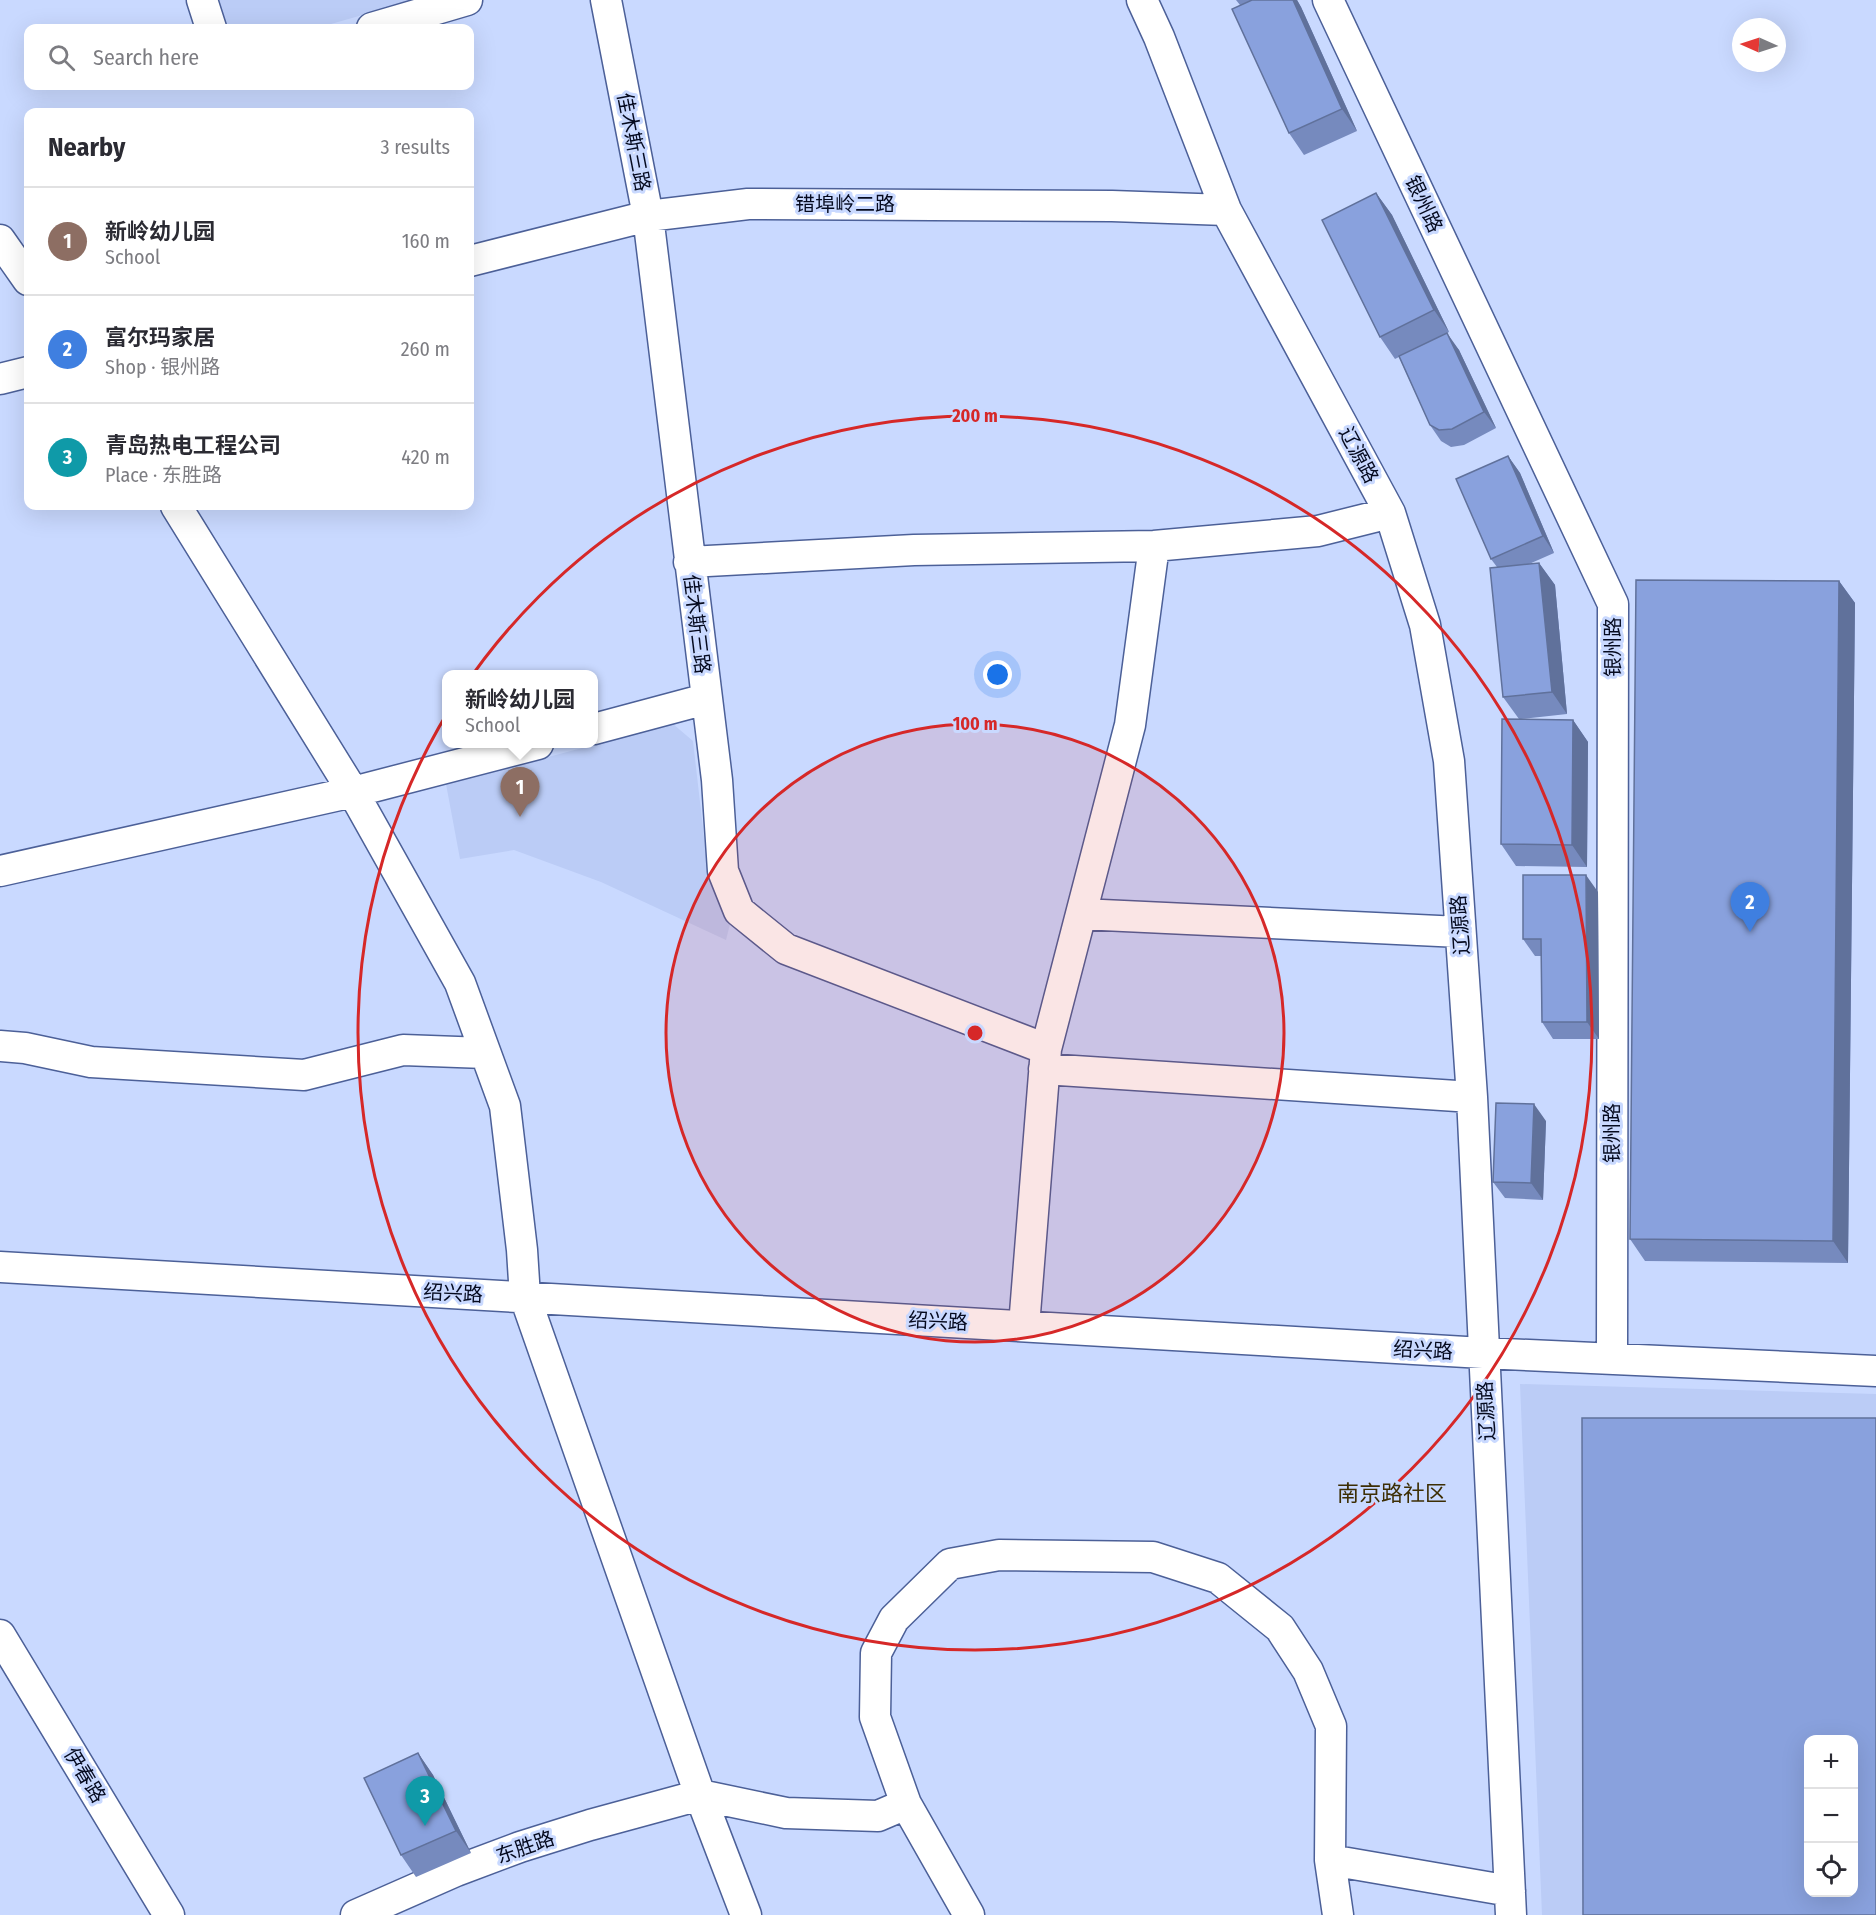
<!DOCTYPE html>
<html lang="en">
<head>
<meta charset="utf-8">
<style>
  body { margin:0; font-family:"Fira Sans Condensed","Noto Sans SC",sans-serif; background:#f7f7f7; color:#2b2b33 }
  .controls { position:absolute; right:18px; bottom:18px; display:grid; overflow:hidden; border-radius:12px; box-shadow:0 6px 24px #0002 }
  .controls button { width:54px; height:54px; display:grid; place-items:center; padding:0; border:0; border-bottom:2px solid #e1e1e2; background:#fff; color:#2b2b33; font:30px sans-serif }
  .compass { position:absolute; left:1732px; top:18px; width:54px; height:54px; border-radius:50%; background:#fff; box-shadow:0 6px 24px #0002; rotate:273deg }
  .you { position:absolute; left:998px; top:675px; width:21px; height:21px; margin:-15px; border:4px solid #fff; border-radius:50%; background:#1a73e8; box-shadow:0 0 0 9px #1a73e833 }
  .badge { display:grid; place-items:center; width:39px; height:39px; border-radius:50%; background:#94741c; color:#fff; font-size:20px; font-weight:700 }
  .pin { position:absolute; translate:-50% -50px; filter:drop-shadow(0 2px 3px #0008) }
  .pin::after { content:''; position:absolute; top:32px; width:21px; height:18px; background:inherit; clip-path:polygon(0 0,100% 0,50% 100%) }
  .popup { position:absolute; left:442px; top:670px; width:156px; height:78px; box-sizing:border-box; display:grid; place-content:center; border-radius:12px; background:#fff; filter:drop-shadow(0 2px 4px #0005); font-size:20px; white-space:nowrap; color:#7c7c81 }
  .popup b { font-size:22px; color:#2b2b33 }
  .popup::after { content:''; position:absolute; left:50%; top:100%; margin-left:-12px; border:12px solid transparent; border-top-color:#fff }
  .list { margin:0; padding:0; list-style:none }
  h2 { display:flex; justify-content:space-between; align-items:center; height:78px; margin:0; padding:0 24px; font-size:26px }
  h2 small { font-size:20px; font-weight:400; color:#7c7c81 }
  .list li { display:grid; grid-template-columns:39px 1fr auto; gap:18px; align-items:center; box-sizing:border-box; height:108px; padding:0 24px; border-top:2px solid #e1e1e2 }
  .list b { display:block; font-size:22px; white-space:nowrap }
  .list p { margin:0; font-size:20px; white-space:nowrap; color:#7c7c81 }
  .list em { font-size:20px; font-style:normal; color:#7c7c81 }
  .icon { flex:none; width:33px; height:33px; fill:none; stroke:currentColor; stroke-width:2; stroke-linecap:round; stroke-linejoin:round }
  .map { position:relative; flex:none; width:1876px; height:1915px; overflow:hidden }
  .search { position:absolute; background:#fff; box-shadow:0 6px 24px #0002; left:24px; top:24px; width:450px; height:66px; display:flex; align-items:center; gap:15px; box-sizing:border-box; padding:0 21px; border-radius:12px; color:#7c7c81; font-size:22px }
  .panel { position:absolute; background:#fff; box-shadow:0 6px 24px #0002; left:24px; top:108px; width:450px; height:402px; border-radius:12px }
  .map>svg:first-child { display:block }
</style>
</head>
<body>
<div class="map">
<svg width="1876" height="1915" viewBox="0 0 1876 1915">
  <rect width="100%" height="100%" fill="#c9d9ff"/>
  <path fill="#bbccf6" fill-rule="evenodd" d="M217 0H415L317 28H227L221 18Z
    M673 724 693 741 708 872 730 924 726 940 601 882 514 850 460 859 446 784Z
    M1520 1384 1876 1394V1915H1542ZM1808 1740H1854V1892H1808Z"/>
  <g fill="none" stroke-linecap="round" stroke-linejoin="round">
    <defs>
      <path id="minor" d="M202 0 211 28
        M606 0 648 216 717 780 723 871 739 911 786 949 1046 1049
        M1142 0 1159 37 1226 210 1390 513 1425 625 1449 761 1472 1097 1511 1915
        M1328 0 1613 604 1612 1359
        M372 28 467 0
        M0 240 28 280
        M470 261 648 216 748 204 1112 206 1226 210
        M0 379 28 372
        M176 506 353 792 460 983 505 1106 522 1250 525 1297 700 1795 746 1915
        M689 562 914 550 1154 546 1318 531 1390 513
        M594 729 706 699
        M0 871 353 792 538 744
        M1081 914 1460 932
        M0 1046 25 1048 91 1062 304 1075 403 1050 485 1053
        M1044 1069 1472 1097
        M0 1267 1483 1353 1876 1371
        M1024 1326 1046 1049 1130 725 1154 546
        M0 1635 169 1915
        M1330 1860 1510 1891
        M356 1915 456 1871 520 1847 590 1825 700 1795 786 1813 878 1816 906 1804
        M969 1915 906 1804 875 1717 876 1653 894 1619 950 1564 999 1555 1153 1557 1218 1578 1280 1628 1308 1671 1331 1726 1330 1860 1338 1915"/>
    </defs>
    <use href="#minor" stroke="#4c6098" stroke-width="33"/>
    <use href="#minor" stroke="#fff" stroke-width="30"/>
  </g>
  <path fill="#768abe" d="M1236 0H1297L1301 7 1357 131 1304 155 1289 133 1240 5Z
    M1376 193 1392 215 1449 332 1445 334 1459 350 1496 428 1464 445 1451 447 1441 441 1430 425 1399 357 1395 359 1380 337Z
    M1508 456 1520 473 1554 553 1529 564 1539 563 1555 585 1567 714 1521 719 1573 720 1588 742 1587 867 1516 866 1501 844 1519 719 1503 697 1497 567 1491 559Z
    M1839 581 1855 603 1848 1263 1645 1261 1630 1239Z
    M1598 892 1599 1039H1553L1542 1022 1541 956H1535L1523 939Z
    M1546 1121 1543 1200 1505 1198 1493 1182Z
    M418 1753 433 1775 471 1853 416 1877 401 1855Z"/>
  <path fill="#60719b" d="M1293 0H1297L1301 7 1357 131 1342 109Z
    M1376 193 1392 215 1449 332 1434 310Z
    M1447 333 1459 350 1496 428 1484 412Z
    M1508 456 1520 473 1554 553 1543 536Z
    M1539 563 1555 585 1567 714 1552 692Z
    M1839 581 1855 603 1848 1263 1833 1241Z
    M1573 720 1588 742 1587 867 1572 845Z
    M1586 875 1598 892 1599 1039 1587 1022Z
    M1534 1104 1546 1121 1543 1200 1531 1183Z
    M418 1753 433 1775 471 1853 456 1831Z"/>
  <path fill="#89a1dd" stroke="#60719b" stroke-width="1.5" fill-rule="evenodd" d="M1252 0H1293L1342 109 1289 133 1232 9Z
    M1376 193 1434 310 1380 337 1322 220Z
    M1447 333 1484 412 1452 429 1439 430 1430 425 1399 356Z
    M1508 456 1543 536 1491 559 1456 479Z
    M1539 563 1552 692 1503 697 1490 568Z
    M1636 580 1839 581 1833 1241 1630 1239Z
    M1502 719 1573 720 1572 845 1501 844Z
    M1523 875H1586L1587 1022H1542L1541 939H1523Z
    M1496 1103 1534 1104 1531 1183 1493 1182Z
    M1582 1418H1876V1915H1583ZM1809 1740H1854V1893H1809Z
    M418 1753 456 1831 401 1855 364 1778Z"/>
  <circle cx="975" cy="1033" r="309" fill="#d62828" fill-opacity=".12"/>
  <g fill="none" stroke="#d62828" stroke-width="3">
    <circle cx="975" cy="1033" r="309"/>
    <circle cx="975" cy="1033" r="617"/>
  </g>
  <g text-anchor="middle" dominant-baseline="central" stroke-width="6" stroke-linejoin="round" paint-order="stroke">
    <g font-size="20" fill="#050a1f" stroke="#c9d9ff">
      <text transform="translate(634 142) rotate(79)">佳木斯三路</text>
      <text x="845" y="204">错埠岭二路</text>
      <text transform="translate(1424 204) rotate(65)">银州路</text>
      <text transform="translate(1359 455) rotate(62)">辽源路</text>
      <text transform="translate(697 624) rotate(83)">佳木斯三路</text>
      <text transform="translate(1613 647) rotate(-90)">银州路</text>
      <text transform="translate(1460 925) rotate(-94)">辽源路</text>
      <text transform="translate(1612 1133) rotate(-90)">银州路</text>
      <text transform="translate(453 1293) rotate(3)">绍兴路</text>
      <text transform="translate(938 1321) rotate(3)">绍兴路</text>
      <text transform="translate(1423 1350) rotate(3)">绍兴路</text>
      <text transform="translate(1486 1411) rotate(-93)">辽源路</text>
      <text transform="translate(85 1775) rotate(59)">伊春路</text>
      <text transform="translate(525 1847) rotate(-19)">东胜路</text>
    </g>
    <g font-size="22" fill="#3d2e04" stroke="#c9d9ff">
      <text x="1392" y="1493">南京路社区</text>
    </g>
  </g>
  <circle cx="975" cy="1033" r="9" fill="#d62828" stroke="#c9d9ff" stroke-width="3"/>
  <g font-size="18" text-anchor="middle" font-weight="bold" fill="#d62828" stroke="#c9d9ff" stroke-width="6" stroke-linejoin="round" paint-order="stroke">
    <text x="975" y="422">200 m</text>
    <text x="975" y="730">100 m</text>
  </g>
</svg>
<div class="controls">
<button>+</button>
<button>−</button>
<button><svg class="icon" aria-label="locate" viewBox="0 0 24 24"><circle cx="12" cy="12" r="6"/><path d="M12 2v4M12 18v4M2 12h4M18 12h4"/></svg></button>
</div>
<svg class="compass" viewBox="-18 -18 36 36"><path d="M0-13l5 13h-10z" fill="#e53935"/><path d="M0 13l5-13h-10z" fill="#7c7c81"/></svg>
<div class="you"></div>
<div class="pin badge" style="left:520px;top:817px;background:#8d6e63">1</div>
<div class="popup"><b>新岭幼儿园</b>School</div>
<div class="pin badge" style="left:1750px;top:932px;background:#3f7fe0">2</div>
<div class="pin badge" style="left:425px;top:1826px;background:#0f9aa8">3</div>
<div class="search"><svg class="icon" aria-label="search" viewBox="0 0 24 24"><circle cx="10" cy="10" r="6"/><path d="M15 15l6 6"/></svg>Search here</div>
<section class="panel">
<h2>Nearby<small>3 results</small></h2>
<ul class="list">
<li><span class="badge" style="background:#8d6e63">1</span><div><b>新岭幼儿园</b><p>School</p></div><em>160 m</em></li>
<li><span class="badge" style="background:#3f7fe0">2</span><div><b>富尔玛家居</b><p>Shop · 银州路</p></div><em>260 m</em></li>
<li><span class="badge" style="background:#0f9aa8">3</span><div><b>青岛热电工程公司</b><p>Place · 东胜路</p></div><em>420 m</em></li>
</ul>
</section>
</div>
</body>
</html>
